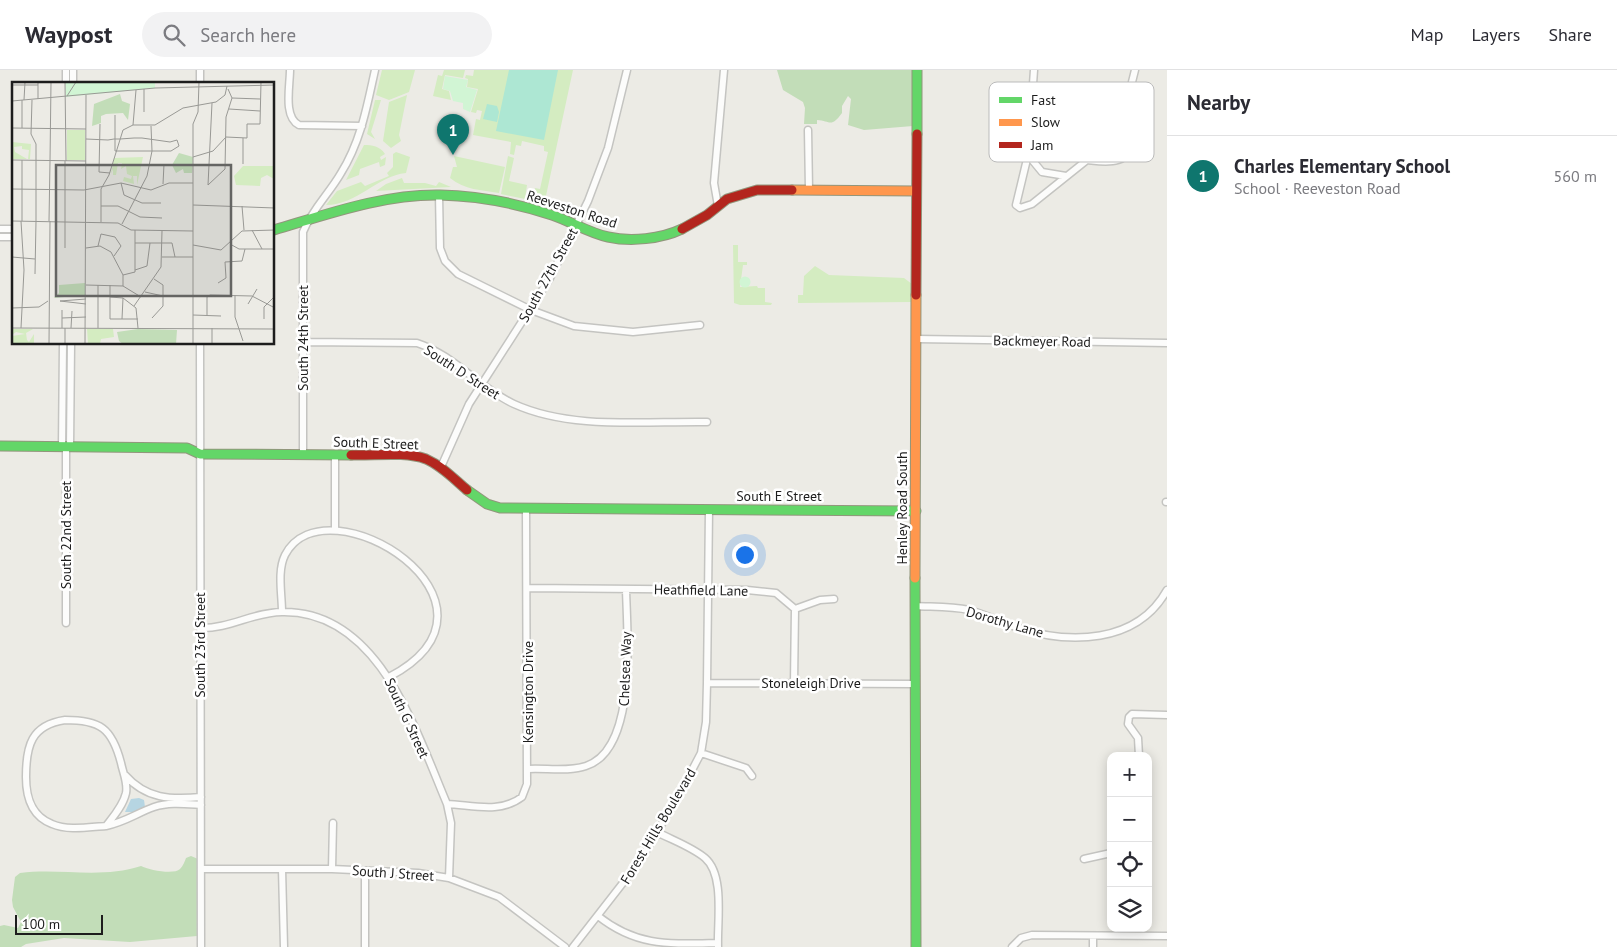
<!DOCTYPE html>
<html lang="en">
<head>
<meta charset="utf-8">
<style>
  body { margin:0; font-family:"PT Sans",sans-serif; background:#f2f2f3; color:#2b2b33 }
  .controls { position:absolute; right:15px; bottom:15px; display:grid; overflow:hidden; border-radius:10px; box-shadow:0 2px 12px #0003 }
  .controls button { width:45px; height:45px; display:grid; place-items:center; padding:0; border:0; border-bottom:1px solid #e1e1e2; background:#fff; color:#2b2b33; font:25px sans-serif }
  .scale { position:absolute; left:15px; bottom:12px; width:88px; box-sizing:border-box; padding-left:5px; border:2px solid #1d1d1d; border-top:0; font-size:14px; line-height:18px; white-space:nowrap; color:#1d1d1d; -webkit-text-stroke:4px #fff; paint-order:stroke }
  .you { position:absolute; left:744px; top:484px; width:18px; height:18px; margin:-12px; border:4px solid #fff; border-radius:50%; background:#1a73e8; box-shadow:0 0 0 8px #1a73e833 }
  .badge { display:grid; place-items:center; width:32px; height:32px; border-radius:50%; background:#0f766e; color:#fff; font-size:16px; font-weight:700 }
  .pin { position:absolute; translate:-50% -41px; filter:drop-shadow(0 1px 2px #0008) }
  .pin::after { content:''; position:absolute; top:26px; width:18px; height:15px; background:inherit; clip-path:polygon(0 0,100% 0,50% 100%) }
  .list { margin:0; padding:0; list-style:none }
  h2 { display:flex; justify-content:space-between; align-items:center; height:65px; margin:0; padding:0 20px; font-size:21px }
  h2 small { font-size:16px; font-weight:400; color:#7c7c81 }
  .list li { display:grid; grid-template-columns:32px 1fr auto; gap:15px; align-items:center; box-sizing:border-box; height:80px; padding:0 20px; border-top:1px solid #e1e1e2 }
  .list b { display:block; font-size:19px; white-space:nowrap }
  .list p { margin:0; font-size:16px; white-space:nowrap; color:#7c7c81 }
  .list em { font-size:16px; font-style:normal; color:#7c7c81 }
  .icon { flex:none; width:28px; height:28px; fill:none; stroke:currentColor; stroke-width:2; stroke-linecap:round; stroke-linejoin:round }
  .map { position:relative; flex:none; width:1167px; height:877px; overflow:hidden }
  header { display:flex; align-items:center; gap:30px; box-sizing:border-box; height:70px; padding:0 25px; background:#fff; border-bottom:1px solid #e1e1e2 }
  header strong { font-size:24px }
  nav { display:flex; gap:28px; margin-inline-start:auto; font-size:18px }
  .search { width:350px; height:45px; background:#f2f2f3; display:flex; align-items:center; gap:12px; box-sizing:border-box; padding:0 18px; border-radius:28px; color:#7c7c81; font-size:19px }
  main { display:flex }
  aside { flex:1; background:#fff }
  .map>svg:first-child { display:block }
</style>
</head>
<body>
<header>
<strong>Waypost</strong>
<div class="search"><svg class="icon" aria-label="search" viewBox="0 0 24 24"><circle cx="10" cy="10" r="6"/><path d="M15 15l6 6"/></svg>Search here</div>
<nav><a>Map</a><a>Layers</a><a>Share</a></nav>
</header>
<main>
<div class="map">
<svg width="1167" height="877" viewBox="0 0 1167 877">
  <rect width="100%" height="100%" fill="#ecebe5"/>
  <path fill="#d4ecc1" d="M382 0H415L409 22 389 30 376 25Z
    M444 0H465L463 8 445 5 442 19 449 21 451 30 433 26 438 5 442 6Z
    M474 0H573L544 135 534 132 535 118 540 119 548 82 544 81V76L522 71 521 76 516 75 514 85 510 84 511 72 473 65 476 49 480 50 482 41 477 40 476 43 471 42 478 19 467 17 468 9 465 8 466 5 473 6Z
    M407 25 399 65 401 71 391 78 383 71 389 32Z
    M375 30H381L371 62 375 69 367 64Z
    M364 75C372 75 380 76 385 84L380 87 381 90 386 87 385 95 380 97 379 92 360 99 359 105 346 110Z
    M396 82 410 87 406 103C377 106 357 135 326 135L337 121 361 112 365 116 389 106 387 103 393 97V84Z
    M454 86 505 97 499 123C481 120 465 120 450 108L453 97H457Z
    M508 86 514 88 509 111 527 115 525 129 501 124Z
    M402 108 404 113H425L436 116 439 112 451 117 376 121 386 114Z
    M733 175H738V192H747V195H743L740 217 757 216 758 218H765V232L772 233 771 235H740L734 233Z
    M815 196 829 205 904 208 912 214V232L798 233V225H803L804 206Z"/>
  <path fill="#c2ddb8" d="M777 0H913V56L864 60 848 55 851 29 848 26 842 36V43C831 58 831 51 817 50V54H804L805 38 803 32 783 20Z
    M191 786 198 789 197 866 130 872 64 868 26 874 21 877H0V856L4 855 18 858 21 852 13 837 12 830 15 807 20 803C60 798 102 809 141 796 149 800 174 805 180 799 183 796 185 791 186 788Z"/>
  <path fill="#d1f5d4" d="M445 6 468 10 466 17 477 20 470 42 463 39V33L453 31 450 21 443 19Z
    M739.5 212a5.5 5.5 0 1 1 11 0a5.5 5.5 0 1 1-11 0Z"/>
  <path fill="#ade7d3" d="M509 0H558L544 70 496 61Z
    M487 34 497 36 499 42 497 52 483 49Z"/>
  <path fill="#b6d5e2" d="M139 728 144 730 145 737 138 742H125L131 729Z"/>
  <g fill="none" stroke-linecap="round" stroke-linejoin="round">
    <defs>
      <path id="street" d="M200 0V14
        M290 0C290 16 283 47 299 55L362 56
        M1034 0 1028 85 1016 135 1020 138 1032 134 1087 90 1092 80 1126 36 1135 0
        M66 14V0
        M73 14V0
        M808 60 809 120
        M1028 85 1042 102 1066 106
        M1087 90C1097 91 1108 93 1118 90 1142 82 1135 53 1126 36
        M439 125 440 178 445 191 458 204 531 240 574 256 633 262 700 255
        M718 136 714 113 724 0
        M0 159H14
        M0 167H14
        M917 269 1167 273
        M303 272 417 273C454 285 479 318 514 334 571 360 645 351 707 352
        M200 274 201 877
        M62 377 63 274
        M70 377 71 274
        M303 385V162C312 139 329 124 341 103 361 71 367 36 375 0
        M441 397 469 334 550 208 588 131 608 78 627 0
        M1166 432H1167
        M335 460V385
        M527 518 747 520 776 523 795 539 794 613
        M915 536C933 537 951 536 969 540 985 544 1000 552 1016 557 1069 575 1137 574 1167 520
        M795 539 820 530 834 529
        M282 542C282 524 277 501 285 485 325 407 529 533 389 607
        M66 553V377
        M200 558C229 559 254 542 282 542 379 540 416 661 447 734L451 753 449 808
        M707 613 915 614
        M65 650C100 650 112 658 121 693 123 703 128 713 126 723 123 736 113 747 106 756 89 757 68 761 52 754 31 746 26 727 26 707 26 676 31 655 65 650Z
        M701 683 746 698 752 706
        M1139 686 1138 668 1128 654 1129 647 1132 644 1167 645
        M529 699C546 698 569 702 586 696 638 679 627 564 626 519
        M125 705C146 729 171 730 201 727
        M447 734C472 735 500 744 522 727L527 714 526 438
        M106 756C125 752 137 743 154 737 169 732 185 734 201 735
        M657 762C672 770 692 777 705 788 725 805 717 852 718 877
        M1084 789 1111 783
        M201 799H332L418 803 449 808 499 827 565 877
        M282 799 284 877
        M332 799 333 753
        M598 846C637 877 670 874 718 873
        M1093 866V877
        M365 877V801
        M573 877 640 791 680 723 701 683 706 652 707 613 709 440
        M1012 877 1021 868 1032 865 1167 866"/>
      <path id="fast" d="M917 64V0
        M274 160C328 144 383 124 440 125 478 126 516 133 552 145 570 151 589 163 608 167 631 172 661 169 682 159
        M0 376 187 378 200 384 351 385
        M467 420 487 434 500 438 916 441
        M915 508 916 877"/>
      <path id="slow" d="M792 120 916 121
        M915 508 916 225"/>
      <path id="jam" d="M682 159 707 145 727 129 757 120H792
        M916 225 917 64
        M351 385C374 386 404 381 426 389 442 396 454 409 467 420"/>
    </defs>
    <use href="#street" stroke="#c4c4c1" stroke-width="9"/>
    <use href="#fast" stroke="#92967c" stroke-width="11"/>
    <use href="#slow" stroke="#92967c" stroke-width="11"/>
    <use href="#jam" stroke="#92967c" stroke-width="11"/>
    <use href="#street" stroke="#fcfcfb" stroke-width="6"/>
    <use href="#fast" stroke="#63d668" stroke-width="9"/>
    <use href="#slow" stroke="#ff974d" stroke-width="9"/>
    <use href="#jam" stroke="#b3261e" stroke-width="9"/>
  </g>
  <g text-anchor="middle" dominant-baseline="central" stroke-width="5" stroke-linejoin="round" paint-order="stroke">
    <g font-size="14" fill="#1d1d1d" stroke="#fff">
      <text transform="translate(572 139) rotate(18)">Reeveston Road</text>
      <text transform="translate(548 205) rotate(-61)">South 27th Street</text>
      <text transform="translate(303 268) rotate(-90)">South 24th Street</text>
      <text transform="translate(1042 271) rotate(1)">Backmeyer Road</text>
      <text transform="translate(462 302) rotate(33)">South D Street</text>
      <text transform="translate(376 373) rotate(2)">South E Street</text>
      <text x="779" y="426">South E Street</text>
      <text transform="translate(902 438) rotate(-90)">Henley Road South</text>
      <text transform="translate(66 465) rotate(-90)">South 22nd Street</text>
      <text transform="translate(701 520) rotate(1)">Heathfield Lane</text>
      <text transform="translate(1005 552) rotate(16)">Dorothy Lane</text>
      <text transform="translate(200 575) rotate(-90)">South 23rd Street</text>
      <text transform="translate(625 599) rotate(-88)">Chelsea Way</text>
      <text x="811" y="613">Stoneleigh Drive</text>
      <text transform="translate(528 622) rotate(-90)">Kensington Drive</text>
      <text transform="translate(407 648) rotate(65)">South G Street</text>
      <text transform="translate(658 756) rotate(-59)">Forest Hills Boulevard</text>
      <text transform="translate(393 803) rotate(4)">South J Street</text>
    </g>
  </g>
  <g transform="translate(12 12)">
    <rect width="262" height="262" fill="#ecebe5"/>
    <path d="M55 48H73V78H55ZM0 60 19 62 18 77H16L17 68 10 67V64L2 65 3 70 15 77H0ZM131 75 125 103V94H121L122 102 111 99 112 95 119 97 120 94 115 92 114 84 109 87 110 81H106L104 93H101V87L99 92 102 76ZM231 84H262V97L255 93 249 96 248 104 224 103 222 94ZM0 247H21L14 251 15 258 17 260 22 252V261L0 262V254L13 252 4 250 0 253ZM75 247H101L102 255 89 257 88 262 76 261Z" fill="#d4ecc1"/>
    <path d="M108 12 110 19 118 22 116 38 111 31 94 32 89 34V41L80 44 82 22ZM167 71 181 75 180 91H172L171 87 164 91 160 83ZM73 201V213L42 216 47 211V203ZM126 247 165 248 164 262H111L107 259 105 250Z" fill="#c2ddb8"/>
    <path d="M53 0H143V6L54 15Z" fill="#d1f5d4"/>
    <path fill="none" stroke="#999995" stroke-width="1" d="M53 0 54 79M0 3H26M216 7 220 16 248 17M55 14 64 0M26 17V0M10 18V46M12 18 13 0M20 18 19 52 24 62V79M0 19 143 6 263 3M217 27 248 29M132 30V7M88 42 87 90 98 91M121 43 124 8M0 46 74 47M74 57 96 58 102 57H108L122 56H130L158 60 165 58 167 64 159 69H103V33M181 75 201 69 214 55 235 56V42H248L249 0M0 78 74 79M38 79 39 0M231 82V56M109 101 112 113 130 121H149M151 102 152 82M196 103 213 87 214 35 220 16M196 103 200 21M0 107 72 108 109 101 139 108 157 101H181M181 123 263 126M89 124H106L128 135 150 136M230 124 232 148M0 139 106 141 119 148 181 149M10 139V78M24 139V79M37 139 38 79M53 139V79M89 140V107L97 93 111 48 121 43H143L171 26 204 20 213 13 215 4M110 142 135 94 140 69 139 44M240 148 250 167M123 161H160L163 175M218 162 227 167H263M181 163 209 168 230 149 263 148M86 164 89 152 103 155 109 164 102 174M53 166V139M74 166 88 164 99 170 111 193V204M0 175 23 177M150 175H181M123 188 135 184 138 161M23 192 24 139M111 193 123 190V148M206 201 214 196 213 180 230 179 233 167M74 203 111 204 129 215M86 203V246M98 203V237H126M133 210 151 214M223 213V235L231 259M98 215 111 216 124 226 126 246M74 222 48 219 74 217M236 222 245 207M122 224 149 185 150 149M0 226 27 225 36 219M181 233 209 234M195 233V215L198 213 240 214 263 226M50 236 74 235M140 236 151 224V203L142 197M110 237 111 216M252 237V225L263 214M0 246 263 247M9 246 12 188 9 139M50 246V228M53 246V262M59 246 60 229M37 262 38 139M73 262 74 13M181 262V42L186 30 187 0M200 262V246"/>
    <path fill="#656563" fill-opacity="0.15" stroke="#656563" stroke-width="2.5" d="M44 83H219V214H44Z"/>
    <rect width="262" height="262" fill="none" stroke="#1d1d1d" stroke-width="2.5"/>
  </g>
  <rect x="989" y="12" width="165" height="80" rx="8" fill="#fff" stroke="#bbb" stroke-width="1"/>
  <rect x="999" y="27" width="23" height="6" fill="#63d668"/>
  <rect x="999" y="49" width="23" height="7" fill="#ff974d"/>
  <rect x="999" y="72" width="23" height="6" fill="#b3261e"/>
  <g font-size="14" fill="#1d1d1d">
    <text x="1031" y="35">Fast</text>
    <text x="1031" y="57">Slow</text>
    <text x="1031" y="80">Jam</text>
  </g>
</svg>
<div class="controls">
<button>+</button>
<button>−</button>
<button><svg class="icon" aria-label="locate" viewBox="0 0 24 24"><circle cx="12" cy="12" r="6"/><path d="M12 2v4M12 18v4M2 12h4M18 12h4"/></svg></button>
<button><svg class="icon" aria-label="layers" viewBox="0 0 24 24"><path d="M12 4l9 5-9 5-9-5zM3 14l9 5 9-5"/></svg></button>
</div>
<div class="scale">100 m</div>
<div class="you"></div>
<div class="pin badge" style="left:453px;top:85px">1</div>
</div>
<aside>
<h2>Nearby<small></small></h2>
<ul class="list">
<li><span class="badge">1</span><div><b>Charles Elementary School</b><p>School · Reeveston Road</p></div><em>560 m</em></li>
</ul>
</aside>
</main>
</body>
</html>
